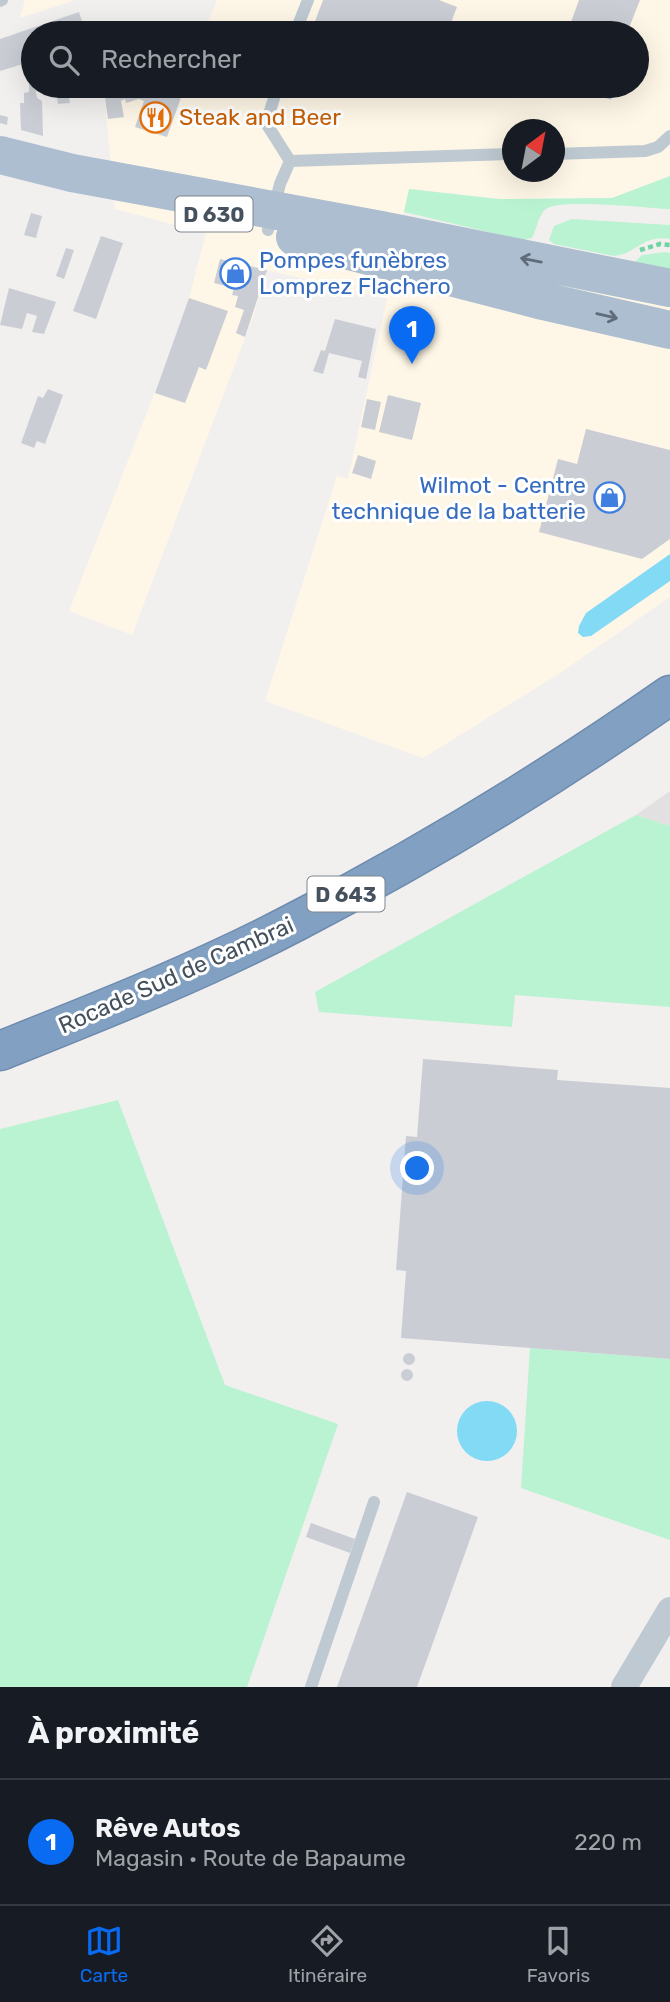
<!DOCTYPE html>
<html lang="fr">
<head>
<meta charset="utf-8">
<style>
  body { margin:0; font-family:Rubik,sans-serif; background:#20242c; color:#f1f3f6 }
  .compass { position:absolute; left:502px; top:119px; width:63px; height:63px; border-radius:50%; background:#171b24; box-shadow:0 7px 28px #0002; rotate:32deg }
  .you { position:absolute; left:418px; top:1169px; width:24px; height:24px; margin:-18px; border:5px solid #fff; border-radius:50%; background:#1a73e8; box-shadow:0 0 0 10px #1a73e833 }
  .badge { display:grid; place-items:center; width:46px; height:46px; border-radius:50%; background:#096bf2; color:#fff; font-size:23px; font-weight:700 }
  .pin { position:absolute; translate:-50% -58px; filter:drop-shadow(0 2px 4px #0008) }
  .pin::after { content:''; position:absolute; top:37px; width:24px; height:21px; background:inherit; clip-path:polygon(0 0,100% 0,50% 100%) }
  .list { margin:0; padding:0; list-style:none }
  h2 { display:flex; justify-content:space-between; align-items:center; height:91px; margin:0; padding:0 28px; font-size:30px }
  h2 small { font-size:23px; font-weight:400; color:#9ea1a6 }
  .list li { display:grid; grid-template-columns:46px 1fr auto; gap:21px; align-items:center; box-sizing:border-box; height:126px; padding:0 28px; border-top:2px solid #363941 }
  .list b { display:block; font-size:26px; white-space:nowrap }
  .list p { margin:0; font-size:23px; white-space:nowrap; color:#9ea1a6 }
  .list em { font-size:23px; font-style:normal; color:#9ea1a6 }
  .icon { flex:none; width:38px; height:38px; fill:none; stroke:currentColor; stroke-width:2; stroke-linecap:round; stroke-linejoin:round }
  .map { position:relative; flex:none; width:670px; height:1687px; overflow:hidden }
  .search { position:absolute; background:#171b24; box-shadow:0 7px 28px #0002; left:21px; right:21px; top:21px; height:77px; display:flex; align-items:center; gap:18px; box-sizing:border-box; padding:0 24px; border-radius:38px; color:#9ea1a6; font-size:26px }
  .sheet { height:217px; background:#171b24 }
  nav { display:flex; justify-content:space-around; align-items:center; box-sizing:border-box; height:98px; border-top:2px solid #363941; background:#171b24; font-size:19px; color:#9ea1a6 }
  nav a { display:grid; justify-items:center; gap:4px }
  nav .on { color:#096bf2 }
  .map>svg:first-child { display:block }
</style>
</head>
<body>
<div class="map">
<svg width="670" height="1687" viewBox="0 0 670 1687">
  <rect width="100%" height="100%" fill="#f2efef"/>
  <path fill="#fef7e7" fill-rule="evenodd" d="M25 0H75L20 18Z
    M217 0H670V176L612 198 499 199 409 189 401 224 670 280V597L557 675 423 758 265 701 337 476 348 479 387 299 267 270 253 317 132 635 69 611 184 318 206 233 115 209 104 91 120 86H637V33H204ZM512 130H554V172H512Z"/>
  <path fill="#e3e0e1" d="M670 791V826L636 815Z"/>
  <path fill="#b9f3d1" d="M670 176V209C649 208 558 198 546 209 538 215 537 229 532 238L523 240 404 212 409 189 499 199 612 198Z
    M572 219 670 225V239C643 234 638 253 614 256L554 244 549 240 554 226Z
    M666 252 670 253V273L635 262 642 255Z
    M636 815 670 826V1007L515 995 512 1027 319 1012 315 992Z
    M118 1100 225 1385 338 1424 247 1687H0V1129Z
    M530 1348 670 1359V1540L521 1488Z"/>
  <path fill="#82daf4" d="M670 554V581L591 636 583 637 578 633 579 626 586 613Z
    M457 1431a30 30 0 1 1 60 0a30 30 0 1 1-60 0Z"/>
  <path fill="#caced4" d="M323 0H439L457 7 447 33 347 31 336 33 314 24Z
    M579 0H640L627 33H567Z
    M79 12 86 33H33V61L0 71V39Z
    M29 77H33L37 98 42 101 43 136 21 130 20 103H24V93L29 92Z
    M55 86H67L70 103 58 104Z
    M120 86H185L167 137 135 127 144 101 139 99 126 103 125 99 121 101 124 117 108 119 104 91Z
    M573 86H616L611 100Z
    M0 115 8 117 7 125 0 123Z
    M31 213 42 216 36 238 24 235Z
    M101 236 123 243 96 319 73 311Z
    M66 248 74 250 64 279 56 276Z
    M220 259 267 270 245 337 236 333 244 310 235 307 238 296 232 295 234 288 214 283Z
    M9 288 56 302 44 334 32 332 37 316 27 313 22 329 0 325Z
    M189 298 228 311 206 370 199 367 185 403 155 393Z
    M335 319 376 329 366 379 358 377 362 361 329 353 323 374 313 371 321 350 325 351Z
    M48 389 63 395 45 444 37 441 34 448 21 443 38 396 43 398Z
    M388 395 421 403 412 440 379 432Z
    M367 399 381 402 375 430 361 427Z
    M586 429 670 450V539L642 559 539 532 558 459 577 464Z
    M358 455 376 461 371 479 352 473Z
    M423 1059 558 1070 557 1080 670 1088V1359L401 1338 406 1271 396 1270 406 1136 417 1137Z
    M403 1359a6 6 0 1 1 12 0a6 6 0 1 1-12 0Z
    M401 1375a6 6 0 1 1 12 0a6 6 0 1 1-12 0Z
    M407 1492 478 1517 434 1640 417 1687H337Z
    M311 1523 355 1539 350 1553 306 1537Z"/>
  <g fill="none" stroke-linecap="round" stroke-linejoin="round">
    <defs>
      <path id="highway" d="M0 1051C100 1011 202 971 297 921 427 854 551 778 670 695"/>
    </defs>
    <use href="#highway" stroke="#6d8bae" stroke-width="41"/>
    <path stroke="#6ed4a3" stroke-width="4.5" stroke-dasharray="5 3.5" stroke-linecap="butt" d="M640 250 660 244 670 245"/>
    <path stroke="#bec9d2" stroke-width="12" d="M0 1 2 0
      M295 33 308 0
      M278 86 266 123 290 161
      M554 154 645 151 658 147 670 136
      M268 230 280 184 290 161 512 154
      M311 1687 374 1502"/>
    <path stroke="#bec9d2" stroke-width="26" d="M624 1687 670 1610"/>
    <path stroke="#acbed0" stroke-width="38" d="M0 155 72 173 381 230 670 288
      M295 237 543 301 670 330"/>
    <use href="#highway" stroke="#82a0c2" stroke-width="38"/>
  </g>
  <defs><path id="oneway-shaft" d="M-6 0H5M1.5-3L5.5 0L1.5 3" fill="none" stroke-width="1.6" stroke-linecap="round" stroke-linejoin="round" transform="scale(1.75)"/></defs>
  <g stroke="#5f6d7a">
    <use href="#oneway-shaft" transform="translate(531 260) rotate(-169)"/>
    <use href="#oneway-shaft" transform="translate(607 316) rotate(13)"/>
  </g>
  <defs>
    <symbol id="restaurant-ring" viewBox="-11 -11 22 22"><circle r="9.5" fill="#fff" stroke="#e8710a" stroke-width="1.5"/><path d="M-5-6h1v4h1v-4h1v4h1v-4h1v5L-1.5 .5V6h-2V.5L-5-1ZM5-6V6H3V1.5H1.5Q1.5-4 5-6Z" fill="#e8710a"/></symbol>
    <symbol id="shop-ring" viewBox="-11 -11 22 22"><circle r="9.5" fill="#fff" stroke="#3f7fe0" stroke-width="1.5"/><path d="M-5-2.5h2.3a2.7 3.5 0 0 1 5.4 0H5L5.5 6h-11ZM-1.5-2.5h3a1.5 2.3 0 0 0-3 0Z" fill="#3f7fe0"/></symbol>
  </defs>
  <g fill-rule="evenodd">
    <use href="#restaurant-ring" x="138" y="100" width="35" height="35"/>
    <use href="#shop-ring" x="218" y="256" width="35" height="35"/>
    <use href="#shop-ring" x="592" y="480" width="35" height="35"/>
  </g>
  <g text-anchor="middle" dominant-baseline="central" stroke-width="6" stroke-linejoin="round" paint-order="stroke">
    <g fill="#fff" stroke="#7d868e" stroke-width="2">
      <rect x="175.5" y="196.5" width="77" height="35" rx="5"/>
      <rect x="307.5" y="876.5" width="77" height="35" rx="5"/>
    </g>
    <g font-size="21" font-weight="bold" fill="#45525e">
      <text x="214" y="214">D 630</text>
      <text x="346" y="894">D 643</text>
    </g>
    <g font-size="23" fill="#c56008" stroke="#fff" text-anchor="start">
      <text x="179" y="117">Steak and Beer</text>
    </g>
    <g font-size="23" fill="#366cbe" stroke="#fff" text-anchor="start">
      <text x="259" y="260">Pompes funèbres<tspan x="259" dy="26">Lomprez Flachero</tspan></text>
      <text x="586" y="485" text-anchor="end">Wilmot - Centre<tspan x="586" dy="26">technique de la batterie</tspan></text>
    </g>
    <g font-size="23" fill="#45525e" stroke="#fff">
      <text transform="translate(176 975) rotate(-24)">Rocade Sud de Cambrai</text>
    </g>
  </g>
</svg>
<svg class="compass" viewBox="-18 -18 36 36"><path d="M0-13l5 13h-10z" fill="#e53935"/><path d="M0 13l5-13h-10z" fill="#9ea1a6"/></svg>
<div class="you"></div>
<div class="pin badge" style="left:412px;top:364px">1</div>
<div class="search"><svg class="icon" aria-label="search" viewBox="0 0 24 24"><circle cx="10" cy="10" r="6"/><path d="M15 15l6 6"/></svg>Rechercher</div>
</div>
<section class="sheet">
<h2>À proximité<small></small></h2>
<ul class="list">
<li><span class="badge">1</span><div><b>Rêve Autos</b><p>Magasin · Route de Bapaume</p></div><em>220 m</em></li>
</ul>
</section>
<nav>
<a class="on"><svg class="icon" aria-label="map" viewBox="0 0 24 24"><path d="M3 6l6-2 6 2 6-2v14l-6 2-6-2-6 2zM9 4v14M15 6v14"/></svg>Carte</a>
<a><svg class="icon" aria-label="directions" viewBox="0 0 24 24"><path d="M12 3l9 9-9 9-9-9zM9 14v-3h6M13 9l2 2-2 2"/></svg>Itinéraire</a>
<a><svg class="icon" aria-label="saved" viewBox="0 0 24 24"><path d="M7 4h10v16l-5-4-5 4z"/></svg>Favoris</a>
</nav>
</body>
</html>
